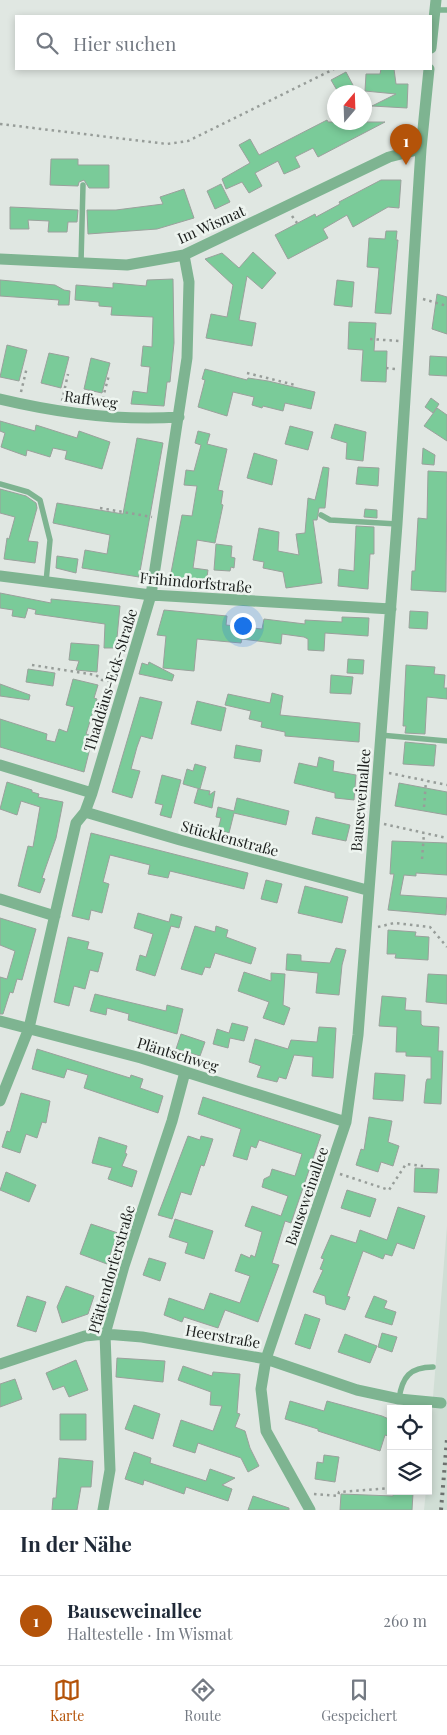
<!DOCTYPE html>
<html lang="de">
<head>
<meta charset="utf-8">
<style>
  body { margin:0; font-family:"Playfair Display",serif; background:#f6f6f7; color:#1f2937 }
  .controls { position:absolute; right:15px; bottom:15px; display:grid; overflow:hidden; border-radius:0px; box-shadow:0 2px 8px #0003 }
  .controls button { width:45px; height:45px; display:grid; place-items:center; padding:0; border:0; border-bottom:1px solid #e0e1e3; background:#fff; color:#1f2937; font:25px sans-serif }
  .compass { position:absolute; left:327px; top:85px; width:45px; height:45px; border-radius:50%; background:#fff; box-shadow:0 2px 8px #0003; rotate:19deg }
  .you { position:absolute; left:242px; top:625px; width:18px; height:18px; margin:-12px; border:4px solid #fff; border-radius:50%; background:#1a73e8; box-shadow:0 0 0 8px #1a73e833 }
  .badge { display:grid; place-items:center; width:32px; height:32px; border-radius:50%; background:#b45309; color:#fff; font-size:16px; font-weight:700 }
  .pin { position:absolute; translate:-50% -41px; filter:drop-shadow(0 1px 2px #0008) }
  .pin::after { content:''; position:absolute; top:26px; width:18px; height:15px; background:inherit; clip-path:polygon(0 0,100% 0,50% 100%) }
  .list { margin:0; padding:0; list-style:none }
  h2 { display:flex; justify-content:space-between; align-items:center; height:65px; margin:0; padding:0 20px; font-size:21px }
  h2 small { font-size:16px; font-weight:400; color:#747a83 }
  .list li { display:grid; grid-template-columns:32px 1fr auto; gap:15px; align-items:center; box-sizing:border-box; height:90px; padding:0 20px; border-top:1px solid #e0e1e3 }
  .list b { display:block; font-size:19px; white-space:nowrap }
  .list p { margin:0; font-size:16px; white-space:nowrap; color:#747a83 }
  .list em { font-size:16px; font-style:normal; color:#747a83 }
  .icon { flex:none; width:28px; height:28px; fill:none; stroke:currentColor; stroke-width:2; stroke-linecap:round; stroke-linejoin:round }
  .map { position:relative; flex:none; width:447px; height:1510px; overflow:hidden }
  .search { position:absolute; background:#fff; box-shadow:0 2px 8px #0003; left:15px; right:15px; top:15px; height:55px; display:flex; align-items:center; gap:12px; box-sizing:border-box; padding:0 18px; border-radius:0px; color:#747a83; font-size:19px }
  .sheet { height:155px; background:#fff }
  nav { display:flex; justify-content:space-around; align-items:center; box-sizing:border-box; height:70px; border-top:1px solid #e0e1e3; background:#fff; font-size:14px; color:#747a83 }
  nav a { display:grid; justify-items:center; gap:2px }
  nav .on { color:#b45309 }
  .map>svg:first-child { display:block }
</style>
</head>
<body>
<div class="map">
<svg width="447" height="1510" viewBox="0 0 447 1510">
  <rect width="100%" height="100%" fill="#e0e7e2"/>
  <path fill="#d0ded5" d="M447 1226V1510H424L426 1491H428V1458Z"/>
  <path fill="#7acb99" stroke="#9aa19c" d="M381 69H394L396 84H408L407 108 372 106 396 94 365 91 366 74H380Z
    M346 72 354 87 343 92H338L331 80Z
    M327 120 328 122H385L318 157 313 148 295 157 300 167 284 174 278 161 255 173 262 186 249 193 242 182 226 189 222 179 250 163 239 145 250 139 259 155Z
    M51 159H78V165H109V188H89L84 180 79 182 78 186 50 185Z
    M381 180H401L399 208 388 207 353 227 347 215 323 229 328 238 288 259 275 235 315 214 316 217 340 204 339 202Z
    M221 184 230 202 215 209 207 191Z
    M184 189 194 218 157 229 88 234 87 210H116L163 204 160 197Z
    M10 207 78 210 77 222H68L67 232H48L49 221 28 220 29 229H10Z
    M386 231H397L396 240H398L391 314 375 313 379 268 367 267 369 238 385 239Z
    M253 252 276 273 262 289 247 276 239 320 256 323 252 346 206 338 211 314 227 317 233 285 205 259 222 253 239 268Z
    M173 279 174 343 170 382H167L164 406 131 404 133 391 147 393 150 367 141 366 143 346 152 347 153 317 111 315 112 307 99 306V302L75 300 76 285 113 288V283L146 286 147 280Z
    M0 280 55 285 64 290 70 291 69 305H58L59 300 0 296Z
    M337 280 354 282 352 307 334 305Z
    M437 294 447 297V334L432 329Z
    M349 322 376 323 374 351H387L386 382 361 381 363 350 348 349Z
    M7 345 27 350 19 381 0 377Z
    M49 353 69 357 61 388 41 383Z
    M430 356 447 357V376L429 375Z
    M91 358 110 363 102 393 84 389Z
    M205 369 247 380 248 378 268 381 315 392 311 409 285 403 283 411 263 406 262 408 252 405 254 397 233 392 227 416 198 407 205 380 202 379Z
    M431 398 439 404 433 413 425 407Z
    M437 408 447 415V441L424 426Z
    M0 421 35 431 36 425 77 438 79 431 110 442 102 469 65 459 67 451 53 448 50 457 27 450 26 456 1 447 5 433 0 431Z
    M335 424 366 432 363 461 346 459 347 443 331 438Z
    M290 426 313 432 308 450 285 444Z
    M198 431 210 434 207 444 227 449 218 490 223 491 221 504 223 505 215 543 197 540 193 568 208 570 206 584 170 578 182 515 192 516 197 486 184 485 186 470 194 471 201 445 195 443Z
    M137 438 163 443 139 577 82 568 85 550 107 554 110 535 53 523 57 503 123 514Z
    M423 448 435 455 434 465 422 464Z
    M254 453 277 460 272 485 247 478Z
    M323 467 329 468 325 508H319L317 520H313L322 583 286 588 283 572 263 568 264 562 253 560 259 528 279 532 278 551 299 555 296 534 305 533 308 498 315 500Z
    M358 467 379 468 378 486 356 484Z
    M428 471 447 472 446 592 411 590 412 571H415L418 518 427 519Z
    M0 489 26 496 36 503 37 508 28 541 38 542 35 563 4 559 7 538 9 539 15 517 0 513Z
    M365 509 377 510V518L364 517Z
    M356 526 374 527V554H370L368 589 338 586 339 569 354 571Z
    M216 544 232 546 231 557 235 558 234 568 231 567 230 571 214 570Z
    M57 556 78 559 76 573 56 568Z
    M0 593 51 603V599L120 606 116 648H104L105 624 35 614 36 610 28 608 25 618 12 616 13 610 0 608Z
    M164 610 227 616 226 625 262 629 264 619 305 624V620L342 622V617L369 618 368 636 325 633 324 651 308 650V639L304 637 282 634 281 644 242 639 241 643 197 639 194 671 163 668 166 636 157 635Z
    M410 611 428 612 427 629 409 628Z
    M71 643 99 645 97 672 76 670 79 661 69 660Z
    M348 659 364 660 363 674 347 673Z
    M149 662 174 675 172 681 139 674 142 663 148 665Z
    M406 665 435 667 434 674 445 675 444 688H447V699L427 697 425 734 405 733 406 726H403Z
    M28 669 55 673 53 686 26 682Z
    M331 675 353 677 351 694 330 693Z
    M73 679 98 685 94 698 97 699 86 734 93 736 84 772 0 747V719L47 734 46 740 55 742 59 729 67 732 74 707 66 705Z
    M0 684 30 695 29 700 0 696Z
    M272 693 283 696 280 715 360 723 359 742 285 736V732L261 727 262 722 249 719 251 711 225 705 228 694 270 703Z
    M140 697 162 702 152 739 141 736 137 747 131 769 140 771 132 798 112 792Z
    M197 701 226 708 221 731 191 724Z
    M405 742 436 745 434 766 403 764Z
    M236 745 262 750 260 762 234 758Z
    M319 757 334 761 333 771 356 775 354 800 335 798V793L294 783 299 763 317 767Z
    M195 764 206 767 200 789 183 784 187 769 193 771Z
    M162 775 181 780 171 818 160 815 163 805 155 803Z
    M7 782 32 790V792L39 794 38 797 63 802 56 838 42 878 45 879 40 893 18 886 28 846 33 847 40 807 21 801 17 815 0 809Z
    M399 783 447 792V815L395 806Z
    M198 789 210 791 209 795 215 791 212 808 194 803Z
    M237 798 289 811 286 825 234 813 229 833 218 830 221 818 216 817 218 807 234 811Z
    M316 817 350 825 346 841 312 834Z
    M91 833 248 873 244 889 170 871 168 878 148 874 150 865 110 855 103 882 109 884 102 913 91 910 89 920 72 916Z
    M392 841 447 843V875L416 873V876L404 875 400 895 447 898 446 915 388 910 394 874H390Z
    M266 880 282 884 277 903 261 899Z
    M305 886 348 897 342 923 298 913Z
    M138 913 169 922 171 914 182 917 179 928 171 926 155 976 136 970 140 955 146 957 153 934 134 928Z
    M0 918 36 929 22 980 17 979 13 993 10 992 3 1014H0V977L7 979 15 951 0 945Z
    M195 926 215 932 216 926 228 930 226 937 256 948 251 964 215 953 210 968 205 967 202 975 181 969Z
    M388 930 416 932 415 936 429 937 428 960 395 958 396 954H387Z
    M68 937 89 942 87 949 103 953 98 972 90 970 85 989 74 986 69 1006 54 1002Z
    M336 948 346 950 342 965 339 995 316 993 318 973 286 970 287 954 301 955V961L330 963Z
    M244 972 271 981V973L285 974 283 1005 290 1008 284 1025 263 1018 269 1002 238 991Z
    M428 974 447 975V1004L426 1002Z
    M95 994 166 1011 167 1005 183 1009 177 1034 128 1020 129 1014 107 1008 106 1015 90 1011Z
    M382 996 406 998 405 1010 421 1011V1024L423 1026 439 1027 438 1051H443L441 1104 424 1103 426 1082 427 1079H431V1057L406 1056V1052H396L397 1027 379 1026Z
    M232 1023 248 1027 244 1041 230 1038 228 1048 213 1044 217 1029 229 1033Z
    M319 1027 336 1028 333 1078 312 1076 313 1057 294 1055 286 1079 279 1077 277 1082 257 1077 261 1066 249 1062 255 1039 288 1049 291 1040 317 1042Z
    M181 1034 205 1042 200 1056 176 1049Z
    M37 1049 130 1078 131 1075 143 1079 140 1088 163 1096 158 1113 84 1088 88 1075 67 1069 64 1078 32 1069Z
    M375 1073 405 1075 403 1101 373 1099Z
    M21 1093 50 1101 46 1123 42 1122 37 1138 26 1134 20 1153 2 1147 7 1131 10 1132Z
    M203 1097 321 1135 291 1223 285 1221 272 1263 279 1265 258 1322 225 1310 218 1328 184 1317 182 1322 164 1315 169 1298 204 1310 210 1293 240 1303 250 1276 235 1271 241 1254 250 1258 251 1255 255 1257 262 1232 245 1226 252 1206 281 1216 288 1196 262 1187 264 1179 270 1176 272 1169 295 1176 302 1154 259 1140 256 1148 251 1146 247 1160 233 1156 241 1129 198 1114Z
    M369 1117 392 1121 388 1142 399 1146 393 1166 381 1162 378 1172 356 1165 361 1149 364 1150Z
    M188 1136 200 1140 201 1136 213 1139 204 1166 201 1165 191 1195 181 1192 172 1219 158 1215Z
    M99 1137 127 1146 125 1153 127 1154 122 1166 137 1171 132 1187 108 1179 112 1168 92 1163Z
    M415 1168 439 1169 437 1193 414 1192Z
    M6 1172 36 1185 29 1202 0 1190Z
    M347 1190 376 1199 370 1217 341 1208Z
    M398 1207 425 1216 414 1249 397 1243 392 1256 385 1254 383 1259 363 1251 347 1296 350 1297 345 1310 326 1304 325 1296 313 1292 323 1270 320 1269 324 1259 321 1258 331 1235 356 1243 360 1230 387 1240Z
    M175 1219 213 1231 204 1259 185 1253 188 1243 169 1237Z
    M91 1224 118 1233 107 1264 80 1254Z
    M149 1258 166 1263 160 1281 143 1275Z
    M66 1286 94 1296 88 1314 62 1323 57 1307Z
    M27 1296 46 1302 36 1332 17 1326Z
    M374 1296 387 1301 384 1308 396 1312 392 1325 365 1317Z
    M305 1314 320 1319 310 1349 295 1344Z
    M382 1333 397 1337 392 1352 378 1347Z
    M345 1334 377 1346 370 1363 338 1352Z
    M117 1358 165 1361 163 1382 116 1377Z
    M76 1360 88 1390 69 1397 64 1386 53 1390 46 1373Z
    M183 1366 212 1376 213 1372 240 1374 237 1413 240 1414 235 1427 245 1431 250 1448 259 1466 248 1472 241 1458 198 1443 195 1453 173 1446 181 1420 213 1431 222 1406 210 1405 211 1392 178 1380Z
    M15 1379 22 1399 0 1407V1384Z
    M290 1401 324 1411 327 1401 382 1416 391 1420 388 1436 385 1435 380 1451 318 1431V1429L285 1419Z
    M134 1405 160 1414 153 1439 125 1429Z
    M60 1414H86V1440H60Z
    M134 1452 151 1458 150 1463 206 1481 210 1469 235 1478 222 1485 232 1489 228 1501 186 1487 184 1494 144 1480 143 1485 125 1479Z
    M324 1455 339 1457 335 1482 315 1479 317 1462 323 1463Z
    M59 1458 93 1461 91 1487H81L77 1510H52L53 1498H56Z
    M394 1491 413 1493 412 1510H340L341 1494 393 1496Z
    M253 1496 289 1508V1510H248Z"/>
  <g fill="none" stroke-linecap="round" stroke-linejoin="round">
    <path stroke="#979d99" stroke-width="2.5" stroke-dasharray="2.5 4" stroke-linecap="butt" d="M0 124 167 144 188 141 334 69
      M292 216 297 223
      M423 299 447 306
      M370 339 399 341
      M386 368 395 369
      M247 373 295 385
      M21 392 27 367
      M62 401 68 374
      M101 405 109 375
      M100 508 152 517
      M32 665 96 675 102 680 114 682
      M389 773 447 785
      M424 807 426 781
      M384 824 447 838
      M422 859 424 833
      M378 927 394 923 430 927 447 947
      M340 1174 389 1190 406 1164 423 1166
      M314 1494 338 1496 339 1492 391 1488"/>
    <path stroke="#7eb491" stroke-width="5.5" d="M434 10H447
      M81 263 83 185
      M0 484 28 492 40 500 50 540 46 582
      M321 515 330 520 397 524
      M380 735 447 741
      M399 1399C402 1377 410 1367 433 1367"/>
    <path stroke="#7eb491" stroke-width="11" d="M431 48 436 0
      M0 259 127 265 184 255 389 157 421 149
      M0 399C59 413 120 421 179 417
      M0 576 151 595 391 609
      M0 765 92 793
      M85 812 180 840 367 890
      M0 899 55 916
      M0 1021 141 1058 346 1122
      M0 1101 29 1028 76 823 85 812 92 793 151 595 187 358 189 282 184 255
      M0 1364 85 1336 105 1334 142 1337 266 1359 357 1390 399 1399 441 1403
      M103 1510 110 1470 105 1334 124 1266 172 1121 185 1072
      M310 1510 266 1431 261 1389 266 1359 346 1122 358 1035 397 524 421 149 429 69"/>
    <path stroke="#6d726f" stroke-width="4" stroke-dasharray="2.5 5" stroke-linecap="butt" d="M441 1510 447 1439"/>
  </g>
  <g text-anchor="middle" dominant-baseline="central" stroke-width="5" stroke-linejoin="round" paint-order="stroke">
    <g font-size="15" fill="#1b1e1c" stroke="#edf4ef">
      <text transform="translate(211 224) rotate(-24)">Im Wismat</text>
      <text transform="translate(91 399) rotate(8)">Raffweg</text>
      <text transform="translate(196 582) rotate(5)">Frihindorfstraße</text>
      <text transform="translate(110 680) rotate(-73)">Thaddäus-Eck-Straße</text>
      <text transform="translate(360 800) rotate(-85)">Bauseweinallee</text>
      <text transform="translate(230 838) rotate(15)">Stücklenstraße</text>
      <text transform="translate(178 1054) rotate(17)">Pläntschweg</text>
      <text transform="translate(306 1196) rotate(-71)">Bauseweinallee</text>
      <text transform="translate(111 1269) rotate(-74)">Pfättendorferstraße</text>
      <text transform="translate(223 1336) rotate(10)">Heerstraße</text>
    </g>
  </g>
</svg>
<div class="controls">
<button><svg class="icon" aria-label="locate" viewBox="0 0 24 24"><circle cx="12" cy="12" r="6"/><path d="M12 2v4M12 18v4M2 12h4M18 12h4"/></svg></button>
<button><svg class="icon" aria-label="layers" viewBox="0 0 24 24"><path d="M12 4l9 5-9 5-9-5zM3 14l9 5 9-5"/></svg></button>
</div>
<svg class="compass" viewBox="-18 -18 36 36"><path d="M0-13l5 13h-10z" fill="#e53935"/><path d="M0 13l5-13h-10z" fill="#747a83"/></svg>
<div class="you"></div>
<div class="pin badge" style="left:406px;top:165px">1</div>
<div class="search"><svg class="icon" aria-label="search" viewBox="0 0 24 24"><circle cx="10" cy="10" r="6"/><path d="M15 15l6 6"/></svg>Hier suchen</div>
</div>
<section class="sheet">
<h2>In der Nähe<small></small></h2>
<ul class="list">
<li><span class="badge">1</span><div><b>Bauseweinallee</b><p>Haltestelle · Im Wismat</p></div><em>260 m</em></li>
</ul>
</section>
<nav>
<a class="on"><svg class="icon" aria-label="map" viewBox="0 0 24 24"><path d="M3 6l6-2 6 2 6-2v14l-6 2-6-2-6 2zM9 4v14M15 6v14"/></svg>Karte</a>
<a><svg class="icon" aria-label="directions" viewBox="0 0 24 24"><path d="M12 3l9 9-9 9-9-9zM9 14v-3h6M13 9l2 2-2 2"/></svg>Route</a>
<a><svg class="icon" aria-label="saved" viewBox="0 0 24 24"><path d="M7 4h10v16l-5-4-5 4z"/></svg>Gespeichert</a>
</nav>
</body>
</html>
